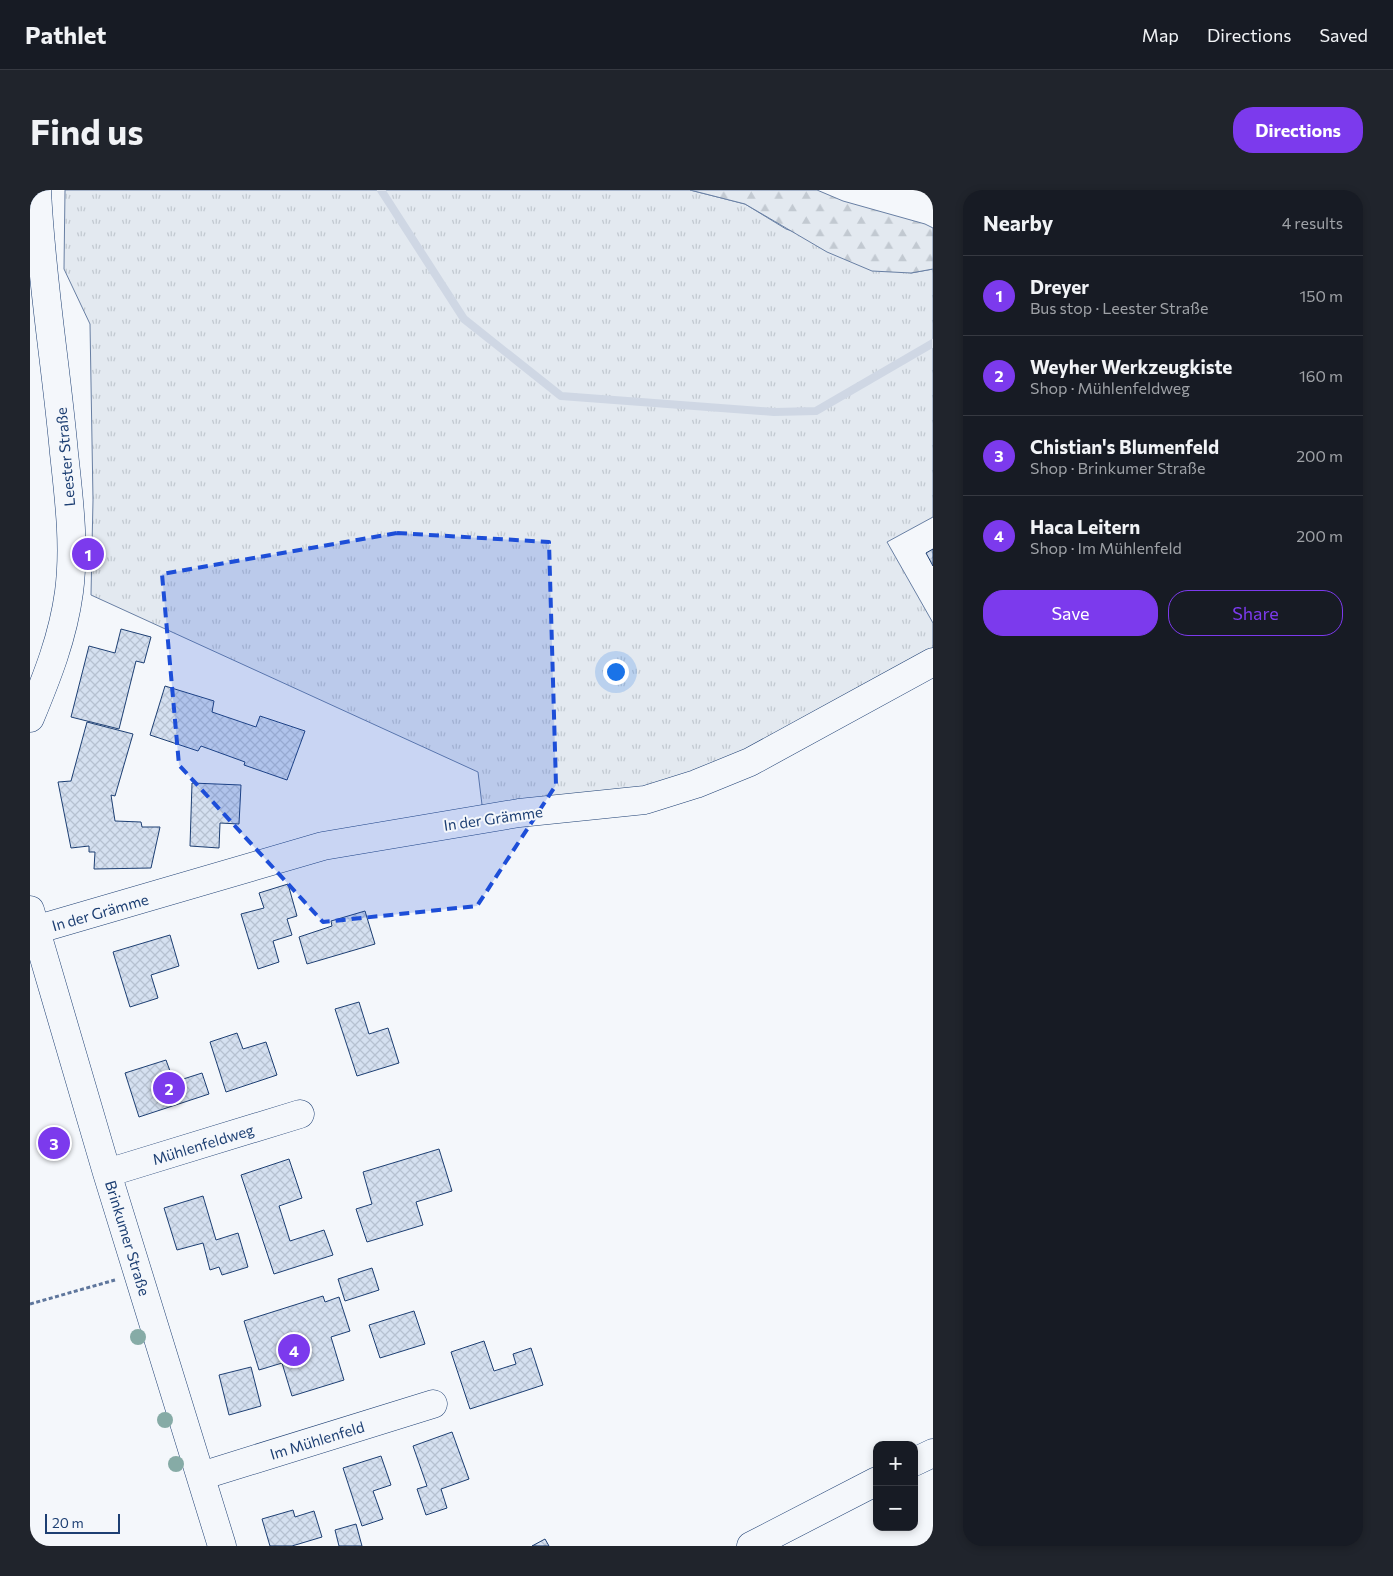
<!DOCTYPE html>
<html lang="en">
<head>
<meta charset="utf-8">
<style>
  body { margin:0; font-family:Commissioner,sans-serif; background:#20242c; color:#f1f3f6 }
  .controls { position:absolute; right:15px; bottom:15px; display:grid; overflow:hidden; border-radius:10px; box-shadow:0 2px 8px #0003 }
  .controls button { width:45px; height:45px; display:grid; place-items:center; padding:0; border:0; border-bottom:1px solid #363941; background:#171b24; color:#f1f3f6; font:25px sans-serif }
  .scale { position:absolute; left:15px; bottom:12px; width:75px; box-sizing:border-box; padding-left:5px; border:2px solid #1d3f73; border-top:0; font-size:14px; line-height:18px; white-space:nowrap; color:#1d3f73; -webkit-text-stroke:4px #f4f7fb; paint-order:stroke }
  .you { position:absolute; left:585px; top:481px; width:18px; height:18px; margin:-12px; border:4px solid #fff; border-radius:50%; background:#1a73e8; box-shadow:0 0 0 8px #1a73e833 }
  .badge { display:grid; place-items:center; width:32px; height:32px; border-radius:50%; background:#7c3aed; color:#fff; font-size:16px; font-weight:700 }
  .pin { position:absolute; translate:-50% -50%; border:2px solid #fff; box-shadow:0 1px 5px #0006 }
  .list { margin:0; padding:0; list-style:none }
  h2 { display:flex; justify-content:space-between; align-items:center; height:65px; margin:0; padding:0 20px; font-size:21px }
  h2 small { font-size:16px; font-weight:400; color:#9ea1a6 }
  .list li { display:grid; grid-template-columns:32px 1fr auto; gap:15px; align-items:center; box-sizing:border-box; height:80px; padding:0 20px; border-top:1px solid #363941 }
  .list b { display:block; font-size:19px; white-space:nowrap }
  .list p { margin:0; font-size:16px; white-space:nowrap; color:#9ea1a6 }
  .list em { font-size:16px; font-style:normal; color:#9ea1a6 }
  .actions { display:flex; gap:10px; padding:15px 20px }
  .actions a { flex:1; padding:11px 0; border:1px solid #7c3aed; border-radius:20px; text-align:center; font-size:18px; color:#7c3aed }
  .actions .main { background:#7c3aed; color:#fff }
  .map { position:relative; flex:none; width:903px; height:1356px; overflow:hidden; border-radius:20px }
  header { display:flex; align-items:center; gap:30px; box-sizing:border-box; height:70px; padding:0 25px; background:#171b24; border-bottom:1px solid #363941 }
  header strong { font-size:24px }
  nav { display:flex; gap:28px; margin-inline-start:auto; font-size:18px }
  .intro { display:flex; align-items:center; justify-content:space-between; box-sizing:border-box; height:120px; padding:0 30px }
  h1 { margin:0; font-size:35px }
  .button { padding:12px 22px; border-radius:20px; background:#7c3aed; color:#fff; font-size:18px; font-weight:700 }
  main { display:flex; gap:30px; padding:0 30px }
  aside { flex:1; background:#171b24; border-radius:20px; box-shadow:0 2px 8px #0003 }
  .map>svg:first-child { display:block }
</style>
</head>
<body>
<header>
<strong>Pathlet</strong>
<nav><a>Map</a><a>Directions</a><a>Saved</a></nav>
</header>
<div class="intro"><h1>Find us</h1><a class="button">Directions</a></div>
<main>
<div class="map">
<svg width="903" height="1356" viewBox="0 0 903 1356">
  <defs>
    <pattern id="grass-tufts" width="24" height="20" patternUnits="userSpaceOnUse" patternTransform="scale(1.25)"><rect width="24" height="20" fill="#e3e9f0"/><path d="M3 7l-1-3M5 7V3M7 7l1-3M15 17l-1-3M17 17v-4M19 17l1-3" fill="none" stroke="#c2c9d1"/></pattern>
    <pattern id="forest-firs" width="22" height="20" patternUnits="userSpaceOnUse" patternTransform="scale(1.25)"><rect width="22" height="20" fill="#e3e9f0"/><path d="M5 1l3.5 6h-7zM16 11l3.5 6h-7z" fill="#c2c9d1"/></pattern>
    <pattern id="building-cross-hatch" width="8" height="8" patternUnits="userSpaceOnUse" patternTransform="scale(1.25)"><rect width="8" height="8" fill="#d5e0f0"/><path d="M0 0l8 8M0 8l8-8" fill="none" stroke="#b6c1d1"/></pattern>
  </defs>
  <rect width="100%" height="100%" fill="#f4f7fb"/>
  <path fill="url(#grass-tufts)" stroke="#687fa3" d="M35 0H660L715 14 756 39 881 83 903 79V327L857 352 903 433V460L714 564 613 599 453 623 448 582 61 405 63 310 60 134 34 79Z"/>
  <path fill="url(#forest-firs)" stroke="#687fa3" d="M660 0H787L813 11 895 34 903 38V79L881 83 842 81 797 62 715 14Z"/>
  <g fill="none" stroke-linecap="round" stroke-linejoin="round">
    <path stroke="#cfd7e4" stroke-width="8" d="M351 0 434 129 531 206 744 222 786 221 903 153"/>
  </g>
  <path fill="url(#building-cross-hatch)" stroke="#1d3f73" d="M903 359V376L896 363Z
    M91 439 121 447 114 473 106 471 89 539 41 527 59 456 85 463Z
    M135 496 184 511 182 522 226 537 230 526 275 541 257 590 214 575 215 572 171 556 168 561 120 545Z
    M57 532 103 544 85 606 81 605 85 631 111 632 112 637H130L121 678 64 679 65 662H59V656L41 658 28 592 41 591Z
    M162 593 211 595 209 634 190 633 189 658 160 656Z
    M258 694 267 726 257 729 262 745 243 751 249 772 228 779 211 724 234 718 229 703Z
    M335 721 345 754 277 774 269 747 302 736 301 731Z
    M140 745 149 776 121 785 128 808 100 817 83 762Z
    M329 812 339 844 358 838 369 873 327 886 305 819Z
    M207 843 213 859 236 852 247 885 196 902 180 852Z
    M136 870 144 892 172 883 179 904 109 927 95 883Z
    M409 959 422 1001 386 1012 393 1035 337 1052 326 1019 342 1014 333 982Z
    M259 969 272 1008 249 1016 260 1051 294 1040 303 1065 244 1084 211 985Z
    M173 1006 186 1050 208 1043 218 1077 192 1085 189 1077 180 1080 173 1053 147 1060 134 1018Z
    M342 1078 349 1100 315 1111 308 1089Z
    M293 1106 295 1112 309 1107 320 1141 301 1147 314 1190 262 1206 252 1173 229 1180 214 1131Z
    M384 1121 395 1154 350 1168 339 1135Z
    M454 1151 464 1181 486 1174 483 1164 501 1158 513 1195 440 1219 421 1162Z
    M221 1177 231 1216 199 1225 189 1185Z
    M422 1242 439 1289 411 1299 417 1318 396 1325 387 1299 397 1296 383 1256Z
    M351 1266 361 1295 343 1301 353 1329 332 1336 313 1278Z
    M263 1320 265 1327 284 1321 292 1347 262 1356H240L232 1329Z
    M326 1334 332 1356H309L305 1340Z
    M515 1349 519 1356H502Z"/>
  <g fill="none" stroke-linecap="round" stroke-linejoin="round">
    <defs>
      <path id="minor" d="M0 528C17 487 33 447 39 402 45 356 39 309 34 263 26 175 11 88 7 0
        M0 720 77 983 192 1356
        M5 740 293 656 489 623 615 610 666 594 720 572 903 472
        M77 983 270 924
        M884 1272 903 1263
        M171 1286 403 1214
        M721 1356 847 1291"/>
    </defs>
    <use href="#minor" stroke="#1d3f73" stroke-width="29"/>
    <path stroke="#5e769c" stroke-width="3" stroke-dasharray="4 2.5" stroke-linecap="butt" d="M0 1114 85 1090"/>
    <use href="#minor" stroke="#f4f7fb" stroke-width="28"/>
  </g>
  <g fill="#86aba6">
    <circle cx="108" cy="1147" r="8"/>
    <circle cx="135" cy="1230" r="8"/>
    <circle cx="146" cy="1274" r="8"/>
  </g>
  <path fill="#1d4ed8" fill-opacity="0.2" stroke="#1d4ed8" stroke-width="4" stroke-dasharray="10 6" stroke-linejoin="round" d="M367 343 519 352 526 595 447 716 293 732 149 575 132 384Z"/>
  <g text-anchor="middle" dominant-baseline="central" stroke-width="4" stroke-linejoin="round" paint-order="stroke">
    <g font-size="15" fill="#1d3f73" stroke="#f4f7fb">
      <text transform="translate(35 267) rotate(-95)">Leester Straße</text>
      <text transform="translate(463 628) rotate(-8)">In der Grämme</text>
      <text transform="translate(70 722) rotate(-16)">In der Grämme</text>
      <text transform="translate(173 954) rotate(-17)">Mühlenfeldweg</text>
      <text transform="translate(98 1048) rotate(73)">Brinkumer Straße</text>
      <text transform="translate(287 1250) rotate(-17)">Im Mühlenfeld</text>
    </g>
  </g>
</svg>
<div class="controls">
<button>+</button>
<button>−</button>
</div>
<div class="scale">20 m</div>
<div class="you"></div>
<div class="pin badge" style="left:58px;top:364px">1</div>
<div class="pin badge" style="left:139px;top:898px">2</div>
<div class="pin badge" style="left:24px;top:953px">3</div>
<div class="pin badge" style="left:264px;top:1160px">4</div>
</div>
<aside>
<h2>Nearby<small>4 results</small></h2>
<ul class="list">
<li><span class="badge">1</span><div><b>Dreyer</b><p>Bus stop · Leester Straße</p></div><em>150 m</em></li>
<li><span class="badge">2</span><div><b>Weyher Werkzeugkiste</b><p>Shop · Mühlenfeldweg</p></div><em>160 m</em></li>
<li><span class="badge">3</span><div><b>Chistian's Blumenfeld</b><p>Shop · Brinkumer Straße</p></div><em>200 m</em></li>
<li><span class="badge">4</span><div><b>Haca Leitern</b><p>Shop · Im Mühlenfeld</p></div><em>200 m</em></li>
</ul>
<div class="actions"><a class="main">Save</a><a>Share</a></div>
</aside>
</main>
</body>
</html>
